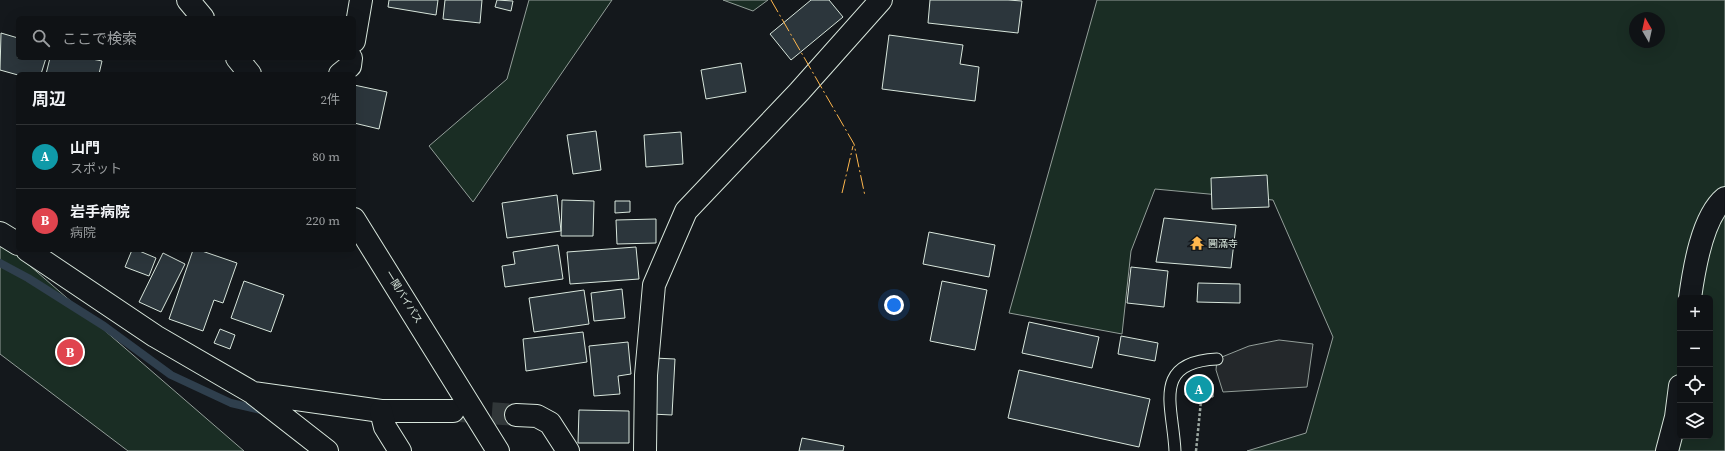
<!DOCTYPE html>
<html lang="ja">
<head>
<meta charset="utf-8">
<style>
  body { margin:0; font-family:"Source Serif 4","Noto Sans JP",serif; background:#181b1e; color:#f1f3f6 }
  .controls { position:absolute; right:12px; bottom:12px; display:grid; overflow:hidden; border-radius:6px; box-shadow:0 4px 16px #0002 }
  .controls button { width:36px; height:36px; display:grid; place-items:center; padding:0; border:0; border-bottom:1px solid #2f3234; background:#0f1215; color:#f1f3f6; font:20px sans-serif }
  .compass { position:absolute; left:1629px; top:12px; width:36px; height:36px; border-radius:50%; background:#0f1215; box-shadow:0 4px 16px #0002; rotate:351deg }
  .you { position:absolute; left:894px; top:305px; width:14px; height:14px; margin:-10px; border:3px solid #fff; border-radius:50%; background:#1a73e8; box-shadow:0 0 0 6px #1a73e833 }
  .badge { display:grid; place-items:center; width:26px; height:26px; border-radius:50%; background:#0f766e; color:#fff; font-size:13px; font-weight:700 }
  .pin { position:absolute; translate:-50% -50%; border:2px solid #fff; box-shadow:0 1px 4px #0006 }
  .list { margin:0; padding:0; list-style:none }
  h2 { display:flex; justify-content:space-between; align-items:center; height:52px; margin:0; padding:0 16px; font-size:17px }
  h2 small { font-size:13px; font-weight:400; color:#9b9ea0 }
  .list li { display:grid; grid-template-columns:26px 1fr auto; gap:12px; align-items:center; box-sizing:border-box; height:64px; padding:0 16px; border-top:1px solid #2f3234 }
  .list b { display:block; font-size:15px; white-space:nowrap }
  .list p { margin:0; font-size:13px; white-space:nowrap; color:#9b9ea0 }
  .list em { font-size:13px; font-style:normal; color:#9b9ea0 }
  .icon { flex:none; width:22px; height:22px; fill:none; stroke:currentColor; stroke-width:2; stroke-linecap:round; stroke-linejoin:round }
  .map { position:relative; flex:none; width:1725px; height:451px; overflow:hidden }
  .search { position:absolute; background:#0f1215; box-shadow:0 4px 16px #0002; left:16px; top:16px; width:340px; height:44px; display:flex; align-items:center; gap:10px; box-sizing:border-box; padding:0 14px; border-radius:6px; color:#9b9ea0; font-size:15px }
  .panel { position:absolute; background:#0f1215; box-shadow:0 4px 16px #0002; left:16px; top:72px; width:340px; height:180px; border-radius:6px }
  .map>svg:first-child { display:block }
</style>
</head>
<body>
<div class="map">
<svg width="1725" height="451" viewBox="0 0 1725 451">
  <rect width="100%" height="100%" fill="#14181c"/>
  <path fill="#1a2d24" stroke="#939e99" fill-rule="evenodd" d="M529 0H612L473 202 429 146 507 79Z
    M723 0H768L753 11Z
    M1097 0H1725V451H1247L1306 433 1333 337 1273 200 1155 189 1131 251 1122 334 1009 313ZM1635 18H1659V42H1635ZM1680 298H1710V436H1680Z
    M0 240 244 451H128L0 354Z"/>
  <path fill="#24282b" stroke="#939e99" d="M1279 340 1313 344 1307 387 1223 392 1216 370 1217 359 1249 346Z"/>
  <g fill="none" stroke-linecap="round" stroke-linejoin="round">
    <path stroke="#2f3f4d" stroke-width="8" d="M0 263 28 278 104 326 171 375 231 403 265 411"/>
  </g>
  <path fill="#2c363c" stroke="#d8e6dc" d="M389 0H438L436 15 388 7Z
    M445 0H482L480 23 443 19Z
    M497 0 513 1 511 11 495 7Z
    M811 0H829L843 17 791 60 770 34Z
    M930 0H1008L1022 1 1018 33 928 23Z
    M1 33 18 38V58H46L41 74 18 75 0 70Z
    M889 35 963 45 960 64 979 67 975 101 882 89Z
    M50 58H87L102 61 99 74H46Z
    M741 63 746 92 706 99 701 70Z
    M354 85 387 92 379 129 354 123Z
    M596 131 601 170 573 174 567 135Z
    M681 132 683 164 646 167 644 135Z
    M1267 175 1269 207 1212 209 1211 178Z
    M557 195 561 231 507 238 502 203Z
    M562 200 594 201 593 236H561Z
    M615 201H630V212L615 213Z
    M1164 218 1236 225 1231 268 1156 262Z
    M656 219V243L617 244 616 220Z
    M929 232 995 245 989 277 923 264Z
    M558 245 563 279 505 287 502 266 515 264 513 252Z
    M636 247 639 279 570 284 567 252Z
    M132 250H137L156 258 149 276 125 267Z
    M193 250H199L237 263 223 303 214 300 203 331 169 319Z
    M163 253 185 264 161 312 139 302Z
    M1131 267 1168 271 1164 307 1127 303Z
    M244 281 284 295 271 332 231 318Z
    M942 281 987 290 975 350 930 341Z
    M1198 283 1240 284V303L1197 302Z
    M622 289 625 318 594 321 591 293Z
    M584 290 589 324 534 332 529 298Z
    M1029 322 1099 337 1092 368 1022 353Z
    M220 329 235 335 230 349 214 343Z
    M583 332 587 362 526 371 523 339Z
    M1121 336 1158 343 1155 361 1118 354Z
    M628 342 631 374 618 376 620 394 594 396 589 346Z
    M654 358 675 359 672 415 651 414Z
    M1019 370 1150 399 1139 447 1008 418Z
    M1186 382 1213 384V397L1185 395Z
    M579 410 629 411V443H578Z
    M802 438 844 446 843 451H799Z"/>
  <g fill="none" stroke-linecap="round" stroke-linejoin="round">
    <path stroke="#313739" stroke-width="22" stroke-dasharray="22 11" stroke-linecap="butt" d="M459 411 516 415"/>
    <defs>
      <path id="lane" d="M1175 451C1173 406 1151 362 1217 359"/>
      <path id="street" d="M354 41 361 0
        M340 74 350 66 351 58
        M0 233 18 244
        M27 250 155 336 253 393 381 411H453
        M1690 298C1694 269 1702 217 1725 198
        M254 394 327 451
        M516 415 537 416 550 423 568 451
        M645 451 646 375 654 285 686 211 799 92 881 0
        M1667 451 1676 417 1680 386"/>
      <path id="secondary" d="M381 411 385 427 400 451"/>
      <path id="highway" d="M188 0 203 18
        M237 58 250 74
        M354 219 498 451"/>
    </defs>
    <use href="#lane" stroke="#d8e6dc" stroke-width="13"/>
    <use href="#street" stroke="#d8e6dc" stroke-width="24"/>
    <use href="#secondary" stroke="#d8e6dc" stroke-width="24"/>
    <use href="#highway" stroke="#d8e6dc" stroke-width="24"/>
    <path stroke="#9da8a2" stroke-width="2.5" stroke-dasharray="3 2" stroke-linecap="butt" d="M1196 451 1201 401"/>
    <use href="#lane" stroke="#14181c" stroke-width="11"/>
    <use href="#street" stroke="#14181c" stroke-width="22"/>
    <use href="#secondary" stroke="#14181c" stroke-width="22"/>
    <use href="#highway" stroke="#14181c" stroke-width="22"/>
    <path stroke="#ffb74d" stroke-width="1" stroke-dasharray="14 3 2 3" stroke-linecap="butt" d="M771 0 854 144 865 196
      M842 193 853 146"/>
  </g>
  <defs>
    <symbol id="temple-bare" viewBox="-9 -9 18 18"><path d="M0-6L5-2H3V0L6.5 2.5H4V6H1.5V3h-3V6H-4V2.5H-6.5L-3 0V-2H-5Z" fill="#ffb74d" stroke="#14181c" stroke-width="2.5" paint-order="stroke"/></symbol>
  </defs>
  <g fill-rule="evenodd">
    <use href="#temple-bare" x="1187" y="233" width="20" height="20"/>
  </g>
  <g text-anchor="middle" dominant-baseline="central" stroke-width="3" stroke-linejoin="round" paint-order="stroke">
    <g font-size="10" fill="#d8e6dc" stroke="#14181c" text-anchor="start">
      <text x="1208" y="243">圓滿寺</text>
    </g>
    <g font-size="10" fill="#d8e6dc" stroke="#14181c">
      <text transform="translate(404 297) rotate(58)">一関バイパス</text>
    </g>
  </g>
</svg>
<div class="controls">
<button>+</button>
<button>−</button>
<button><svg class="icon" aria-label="locate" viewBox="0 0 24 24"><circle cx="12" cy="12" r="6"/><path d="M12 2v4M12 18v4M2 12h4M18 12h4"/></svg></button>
<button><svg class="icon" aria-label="layers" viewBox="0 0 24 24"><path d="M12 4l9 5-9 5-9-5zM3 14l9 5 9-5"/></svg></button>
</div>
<svg class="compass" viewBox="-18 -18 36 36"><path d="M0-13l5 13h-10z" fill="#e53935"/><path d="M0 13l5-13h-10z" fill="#9b9ea0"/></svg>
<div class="you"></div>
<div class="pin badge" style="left:1199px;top:389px;background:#0f9aa8">A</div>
<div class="pin badge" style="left:70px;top:352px;background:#e0444e">B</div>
<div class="search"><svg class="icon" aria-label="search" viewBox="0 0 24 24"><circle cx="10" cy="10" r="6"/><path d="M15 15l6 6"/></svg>ここで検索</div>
<section class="panel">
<h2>周辺<small>2件</small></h2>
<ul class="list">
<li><span class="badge" style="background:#0f9aa8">A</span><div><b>山門</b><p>スポット</p></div><em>80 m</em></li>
<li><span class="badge" style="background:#e0444e">B</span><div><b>岩手病院</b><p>病院</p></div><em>220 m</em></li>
</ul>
</section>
</div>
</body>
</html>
